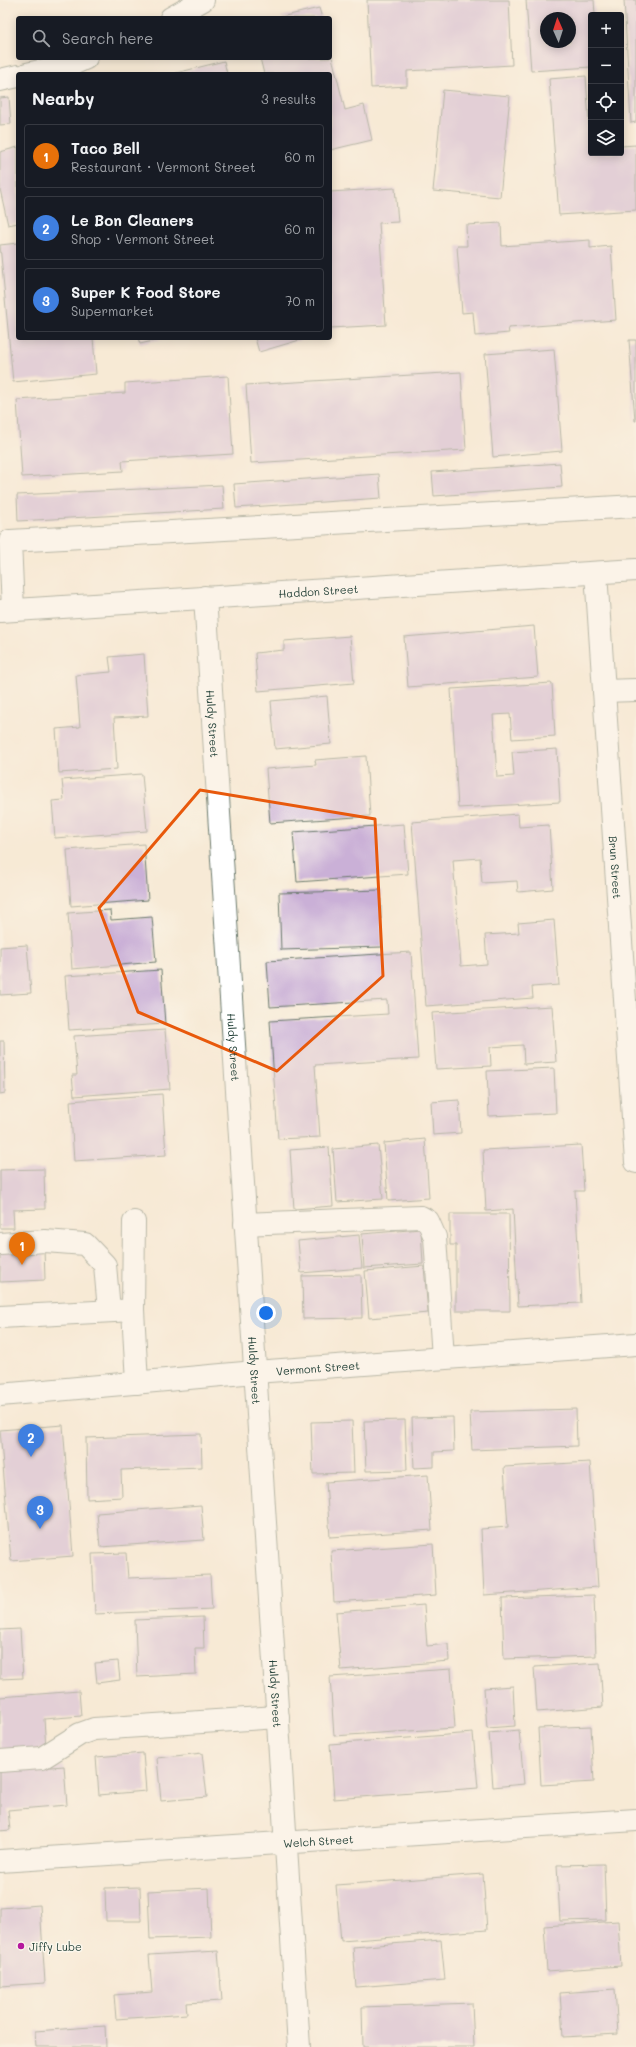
<!DOCTYPE html>
<html lang="en">
<head>
<meta charset="utf-8">
<style>
  body { margin:0; font-family:Mali,sans-serif; background:#20242c; color:#f1f3f6 }
  .controls { position:absolute; right:12px; top:12px; display:grid; overflow:hidden; border-radius:4px; box-shadow:0 2px 10px #0003 }
  .controls button { width:36px; height:36px; display:grid; place-items:center; padding:0; border:0; border-bottom:1px solid #363941; background:#171b24; color:#f1f3f6; font:20px sans-serif }
  .compass { position:absolute; left:540px; top:12px; width:36px; height:36px; border-radius:50%; background:#171b24; box-shadow:0 2px 10px #0003; rotate:357deg }
  .you { position:absolute; left:266px; top:1313px; width:14px; height:14px; margin:-10px; border:3px solid #fff; border-radius:50%; background:#1a73e8; box-shadow:0 0 0 6px #1a73e833 }
  .badge { display:grid; place-items:center; width:26px; height:26px; border-radius:50%; background:#7c3aed; color:#fff; font-size:13px; font-weight:700 }
  .pin { position:absolute; translate:-50% -33px; filter:drop-shadow(0 1px 2px #0008) }
  .pin::after { content:''; position:absolute; top:21px; width:14px; height:12px; background:inherit; clip-path:polygon(0 0,100% 0,50% 100%) }
  .list { margin:0; padding:0; list-style:none }
  h2 { display:flex; justify-content:space-between; align-items:center; height:52px; margin:0; padding:0 16px; font-size:17px }
  h2 small { font-size:13px; font-weight:400; color:#9ea1a6 }
  .list li { display:grid; grid-template-columns:26px 1fr auto; gap:12px; align-items:center; box-sizing:border-box; height:64px; margin:0 8px 8px; padding:0 8px; border:1px solid #363941; border-radius:4px }
  .list b { display:block; font-size:15px; white-space:nowrap }
  .list p { margin:0; font-size:13px; white-space:nowrap; color:#9ea1a6 }
  .list em { font-size:13px; font-style:normal; color:#9ea1a6 }
  .icon { flex:none; width:22px; height:22px; fill:none; stroke:currentColor; stroke-width:2; stroke-linecap:round; stroke-linejoin:round }
  .map { position:relative; flex:none; width:636px; height:2047px; overflow:hidden }
  .search { position:absolute; background:#171b24; box-shadow:0 2px 10px #0003; left:16px; top:16px; width:316px; height:44px; display:flex; align-items:center; gap:10px; box-sizing:border-box; padding:0 14px; border-radius:4px; color:#9ea1a6; font-size:15px }
  .panel { position:absolute; background:#171b24; box-shadow:0 2px 10px #0003; left:16px; top:72px; width:316px; height:268px; border-radius:4px }
  .map>svg:first-child { display:block }
</style>
</head>
<body>
<div class="map">
<svg width="636" height="2047" viewBox="0 0 636 2047">
  <rect width="100%" height="100%" fill="#fbf7ec"/>
  <filter id="ink" filterUnits="userSpaceOnUse"><feTurbulence type="fractalNoise" baseFrequency=".025" numOctaves="2"/><feDisplacementMap in="SourceGraphic" scale="8" xChannelSelector="R" yChannelSelector="G"/><feConvolveMatrix kernelMatrix="1 2 1 2 8 2 1 2 1" color-interpolation-filters="sRGB"/></filter>
  <filter id="wash" filterUnits="userSpaceOnUse"><feTurbulence type="fractalNoise" baseFrequency=".012" numOctaves="4" result="noise"/><feDisplacementMap in="SourceGraphic" scale="16" xChannelSelector="R" yChannelSelector="G"/><feGaussianBlur stdDeviation="0.9" result="paint"/><feColorMatrix in="noise" values="0 0 0 0 0 0 0 0 0 0 0 0 0 0 0 0 0 1.4 0 .05"/><feComposite in="paint" operator="in"/></filter>
  <g filter="url(#wash)">
    <rect width="100%" height="100%" fill="#f7ead6"/>
    <g id="blocks">
      <path fill="#cab0d7" fill-rule="evenodd" d="M367 0H509L512 65 407 71V86L371 88Z
        M526 0H594L595 15H591V67L531 71ZM546 18H570V42H546Z
        M624 0H636V122L631 123Z
        M319 8 322 18H281V17Z
        M331 53 345 110 364 105 372 140 330 150V74H264L260 58H330Z
        M224 61 227 74H176V73Z
        M586 76 591 153H621V146L636 145V210L559 215 549 79Z
        M443 90 510 96 500 197 433 191Z
        M9 97 11 124 0 125V98Z
        M18 147V223L8 225 0 189V152Z
        M395 188 398 222 379 223 386 325 330 328V192Z
        M501 223 502 246 590 240V248L611 246 616 320 508 328 509 333 475 336 473 312 462 313 457 246H467L466 225Z
        M18 243V338H93L96 374 13 382 0 245Z
        M138 338H161V339L140 344Z
        M255 338H303V339L259 352Z
        M629 340H636V421H635Z
        M554 349 562 451 493 457 485 354Z
        M461 372 466 450 251 463 246 385Z
        M228 376 233 454 122 461 123 471 22 477 17 400 125 393V383Z
        M560 463 562 487 434 496 432 472Z
        M379 474 381 498 236 508 234 484Z
        M222 485 224 509 18 521 17 495Z
        M534 626 538 677 408 687 404 637Z
        M350 636 354 683 258 691 255 653 284 650V641Z
        M144 654 148 716 114 718 117 769 59 773 56 729 80 727 76 675 111 672 109 657Z
        M552 683 555 736 512 739 510 714 493 715 497 777 514 776 512 752 557 749 560 802 458 808 451 689Z
        M327 696 331 744 275 749 271 701Z
        M366 756 370 816 270 823 266 769 316 765 315 760Z
        M142 774 147 831 55 838 52 801 64 800 62 780Z
        M518 814 519 827 549 825 553 889 518 892 517 881 482 883 480 858 453 860 461 966 487 964 485 935 519 933 518 923 554 920 559 985 532 987 533 998 426 1006 412 822Z
        M404 824 408 874 297 882 293 832Z
        M144 844 148 900 71 906 67 850Z
        M381 890 382 947 281 950 279 893Z
        M110 910 111 920 152 917 156 962 72 969 68 913Z
        M27 945 31 993 0 995V947Z
        M411 952 418 1059 315 1065 320 1137 278 1139 270 1021 388 1014 387 1000 270 1007 267 961Z
        M161 970 165 1024 69 1030 65 976Z
        M552 1006 556 1062 524 1064 523 1045 490 1047 491 1066 436 1069 432 1013Z
        M165 1030 170 1089 74 1096 72 1075H77L74 1036Z
        M0 1041H4L5 1093 0 1094Z
        M554 1068 556 1113 489 1116 487 1071Z
        M162 1094 166 1155 74 1161 70 1101Z
        M459 1100 461 1133 433 1135 431 1102Z
        M425 1139 429 1198 388 1201 384 1143Z
        M378 1145 383 1199 337 1202 333 1149Z
        M581 1145 584 1191H575L581 1303 518 1306 513 1209 486 1211 483 1150Z
        M329 1147 333 1206 294 1209 290 1150Z
        M44 1169 45 1209 13 1210 14 1228H0V1170Z
        M450 1214H509L510 1311H456V1245H450Z
        M421 1229 423 1264 364 1268 362 1234Z
        M359 1235 362 1268 301 1273 298 1241Z
        M44 1248 45 1280 0 1282V1250Z
        M424 1266 428 1313 369 1318 365 1271Z
        M361 1275 362 1318 303 1319 302 1276Z
        M576 1409 577 1446 472 1450 470 1412Z
        M453 1417 454 1451 434 1452V1467L414 1468 412 1418Z
        M405 1420 407 1470 366 1471 364 1421Z
        M352 1421 354 1473 313 1474 311 1422Z
        M63 1425 73 1556 11 1561 0 1430Z
        M201 1434 202 1467 121 1470 122 1497 87 1499 86 1438Z
        M590 1462 598 1587 484 1595 481 1529 508 1527 504 1467Z
        M428 1475 432 1530 330 1537 326 1482Z
        M201 1505 204 1540 100 1547 97 1513Z
        M433 1544 436 1595 334 1602 331 1551Z
        M126 1553 128 1578 210 1575 212 1609 95 1614 92 1554Z
        M594 1595 596 1656 504 1659 502 1598Z
        M424 1605 427 1646 448 1644 449 1661 341 1670 336 1612Z
        M203 1617 204 1648H195L196 1674 137 1677 135 1620Z
        M20 1629 23 1678 0 1679V1630Z
        M118 1661 120 1680 97 1683 95 1663Z
        M600 1663 603 1707 537 1712 534 1667Z
        M451 1669 455 1728 334 1736 330 1677Z
        M513 1686 515 1726 487 1728 484 1688Z
        M79 1691 81 1716 44 1719 46 1749 0 1752V1697Z
        M591 1726 594 1782 541 1785 538 1728Z
        M519 1730 524 1784 493 1787 489 1733Z
        M473 1733 478 1788 334 1799 330 1744Z
        M143 1753 146 1791 99 1795 96 1757Z
        M202 1753 207 1797 161 1801 157 1758Z
        M64 1766 67 1805 8 1810 10 1830 0 1831V1771Z
        M604 1864 606 1920 560 1921 557 1865Z
        M483 1874 487 1930 341 1941 336 1885Z
        M140 1887 141 1921H106L105 1888Z
        M209 1888 211 1937 150 1939 148 1891Z
        M40 1905 45 1983 0 1986V1908Z
        M618 1921 621 1966 547 1971 544 1926Z
        M441 1940 445 1980 356 1987 353 1947Z
        M218 1951 222 2001 186 2003 187 2014 116 2019 114 1995 152 1992 149 1955Z
        M615 1989 618 2034 563 2037 560 1993Z
        M472 2003 474 2047H363L362 2007Z
        M105 2026 106 2047H36L35 2031Z"/>
    </g>
  </g>
  <g filter="url(#ink)">
    <use href="#blocks" fill-opacity="0" stroke="#6b7a6d" stroke-width="1"/>
    <g fill="none" stroke-linecap="round" stroke-linejoin="round">
      <defs>
        <g id="minor">
          <path d="M171 18 203 0"/>
          <path d="M27 74 75 63 86 58"/>
          <path d="M0 80 18 76"/>
          <path id="s1" d="M596 573 636 1162"/>
          <path id="s2" d="M205 597 299 2047"/>
          <path d="M13 610 10 541 636 506"/>
          <path id="s3" d="M0 611 636 570"/>
          <path d="M604 691 636 690"/>
          <path d="M245 1224 421 1217 428 1221 435 1237 443 1358"/>
          <path d="M0 1244 45 1241 85 1244 105 1265 109 1310"/>
          <path d="M133 1310 137 1383"/>
          <path d="M0 1317 133 1310 134 1222"/>
          <path id="s4" d="M0 1395 255 1372 636 1344"/>
          <path d="M0 1761 42 1758 80 1734 94 1729 278 1717"/>
          <path id="s5" d="M0 1861 636 1820"/>
        </g>
      </defs>
      <use href="#minor" stroke="#6b7a6d" stroke-width="24"/>
      <use href="#minor" stroke="#fff" stroke-width="22"/>
    </g>
  </g>
  <path d="M0 0H636V2047H0ZM200 790 375 819 383 976 277 1071 138 1012 99 908Z" fill="#f7ead6" fill-opacity=".55" fill-rule="evenodd"/>
  <path fill="none" stroke="#e8590c" stroke-width="3" stroke-linejoin="round" d="M200 790 375 819 383 976 277 1071 138 1012 99 908Z"/>
  <circle fill="#b5179e" stroke="#fbf7ec" stroke-width="1.5" cx="21" cy="1946" r="4"/>
  <g text-anchor="middle" dominant-baseline="central" stroke-width="3" stroke-linejoin="round" paint-order="stroke">
    <g font-size="11" fill="#1f3d34" stroke="#fbf7ec">
      <text stroke="none"><textPath href="#s3" startOffset="319">Haddon Street</textPath></text>
      <text stroke="none"><textPath href="#s2" startOffset="127">Huldy Street</textPath></text>
      <text stroke="none"><textPath href="#s1" startOffset="295">Brun Street</textPath></text>
      <text stroke="none"><textPath href="#s2" startOffset="451">Huldy Street</textPath></text>
      <text stroke="none"><textPath href="#s4" startOffset="319">Vermont Street</textPath></text>
      <text stroke="none"><textPath href="#s2" startOffset="775">Huldy Street</textPath></text>
      <text stroke="none"><textPath href="#s2" startOffset="1099">Huldy Street</textPath></text>
      <text stroke="none"><textPath href="#s5" startOffset="319">Welch Street</textPath></text>
    </g>
    <g font-size="11" fill="#1f3d34" stroke="#fbf7ec" text-anchor="start">
      <text x="29" y="1946">Jiffy Lube</text>
    </g>
  </g>
</svg>
<div class="controls">
<button>+</button>
<button>−</button>
<button><svg class="icon" aria-label="locate" viewBox="0 0 24 24"><circle cx="12" cy="12" r="6"/><path d="M12 2v4M12 18v4M2 12h4M18 12h4"/></svg></button>
<button><svg class="icon" aria-label="layers" viewBox="0 0 24 24"><path d="M12 4l9 5-9 5-9-5zM3 14l9 5 9-5"/></svg></button>
</div>
<svg class="compass" viewBox="-18 -18 36 36"><path d="M0-13l5 13h-10z" fill="#e53935"/><path d="M0 13l5-13h-10z" fill="#9ea1a6"/></svg>
<div class="you"></div>
<div class="pin badge" style="left:22px;top:1265px;background:#e8710a">1</div>
<div class="pin badge" style="left:31px;top:1457px;background:#3f7fe0">2</div>
<div class="pin badge" style="left:40px;top:1529px;background:#3f7fe0">3</div>
<div class="search"><svg class="icon" aria-label="search" viewBox="0 0 24 24"><circle cx="10" cy="10" r="6"/><path d="M15 15l6 6"/></svg>Search here</div>
<section class="panel">
<h2>Nearby<small>3 results</small></h2>
<ul class="list">
<li><span class="badge" style="background:#e8710a">1</span><div><b>Taco Bell</b><p>Restaurant · Vermont Street</p></div><em>60 m</em></li>
<li><span class="badge" style="background:#3f7fe0">2</span><div><b>Le Bon Cleaners</b><p>Shop · Vermont Street</p></div><em>60 m</em></li>
<li><span class="badge" style="background:#3f7fe0">3</span><div><b>Super K Food Store</b><p>Supermarket</p></div><em>70 m</em></li>
</ul>
</section>
</div>
</body>
</html>
